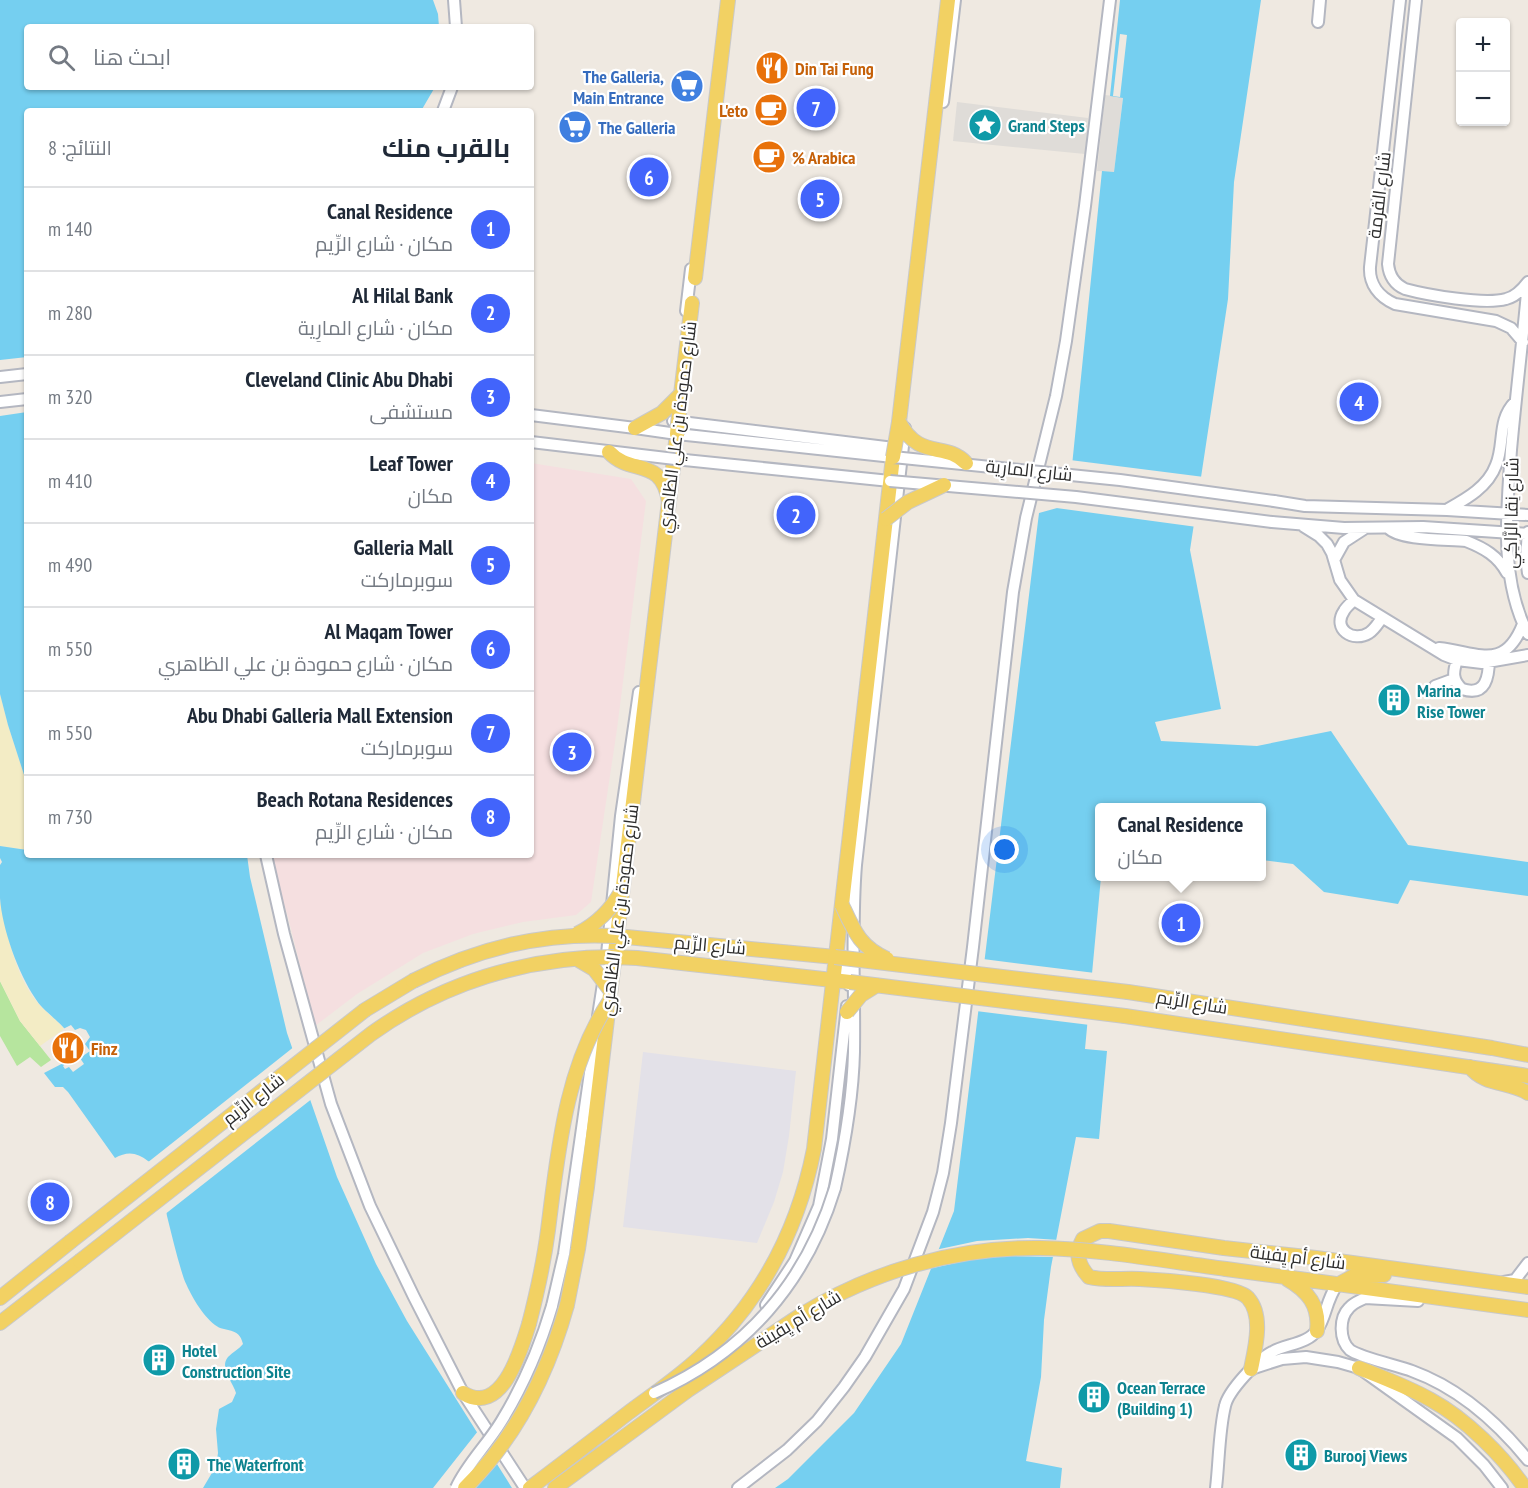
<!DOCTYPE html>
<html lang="ar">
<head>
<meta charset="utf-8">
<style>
  body { margin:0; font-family:"PT Sans Narrow",Cairo,sans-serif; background:#f2f2f3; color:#1f2937; direction:rtl }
  .controls { position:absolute; right:18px; top:18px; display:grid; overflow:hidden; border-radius:6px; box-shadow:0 2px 4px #0004 }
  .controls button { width:54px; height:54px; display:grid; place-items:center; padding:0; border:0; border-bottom:2px solid #e0e1e3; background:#fff; color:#1f2937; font:30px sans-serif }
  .you { position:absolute; left:1005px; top:850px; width:21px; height:21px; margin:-15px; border:4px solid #fff; border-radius:50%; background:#1a73e8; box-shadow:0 0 0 9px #1a73e833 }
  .badge { display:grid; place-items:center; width:39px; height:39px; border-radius:50%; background:#4264fb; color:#fff; font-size:20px; font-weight:700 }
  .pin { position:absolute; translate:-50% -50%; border:3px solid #fff; box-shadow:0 2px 6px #0006 }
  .popup { position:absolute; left:1095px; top:803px; width:171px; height:78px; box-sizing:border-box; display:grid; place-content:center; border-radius:6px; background:#fff; filter:drop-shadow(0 2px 4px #0005); font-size:20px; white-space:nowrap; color:#747a83 }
  .popup b { font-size:22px; color:#1f2937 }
  .popup::after { content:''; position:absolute; left:50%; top:100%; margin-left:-12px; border:12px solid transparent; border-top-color:#fff }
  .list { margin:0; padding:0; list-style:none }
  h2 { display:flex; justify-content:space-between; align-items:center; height:78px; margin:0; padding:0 24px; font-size:26px }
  h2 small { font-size:20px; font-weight:400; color:#747a83 }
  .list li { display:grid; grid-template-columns:39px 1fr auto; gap:18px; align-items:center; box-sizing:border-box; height:84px; padding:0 24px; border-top:2px solid #e0e1e3 }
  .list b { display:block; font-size:22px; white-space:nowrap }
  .list p { margin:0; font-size:20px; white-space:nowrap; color:#747a83 }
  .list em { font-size:20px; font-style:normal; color:#747a83 }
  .icon { flex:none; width:33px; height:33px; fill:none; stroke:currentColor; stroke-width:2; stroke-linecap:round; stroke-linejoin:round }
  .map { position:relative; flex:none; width:1528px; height:1488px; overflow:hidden; direction:ltr }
  .search { position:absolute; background:#fff; box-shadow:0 2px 4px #0004; left:24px; top:24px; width:510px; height:66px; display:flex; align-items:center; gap:15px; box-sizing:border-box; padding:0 21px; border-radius:6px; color:#747a83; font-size:22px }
  .panel { position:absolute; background:#fff; box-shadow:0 2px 4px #0004; left:24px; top:108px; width:510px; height:750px; border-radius:6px; direction:rtl }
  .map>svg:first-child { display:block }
</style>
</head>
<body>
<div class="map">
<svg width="1528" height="1488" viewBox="0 0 1528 1488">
  <rect width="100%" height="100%" fill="#efe9e1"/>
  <path fill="#e3e1e8" d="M643 1052 796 1071 789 1136 783 1172 774 1202 757 1243 623 1227Z"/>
  <path fill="#f5dfe0" d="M531 463 631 479 646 501 617 729 591 902 576 915 523 922 473 934 423 953 357 994 315 1026 288 917 269 855H531Z"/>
  <path fill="#b6e59e" d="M0 981 20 1021 51 1060 41 1067 30 1057 17 1066 0 1036Z"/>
  <path fill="#f3ecc5" d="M0 694 8 725 27 784V850L0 846Z
    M0 900C7 934 15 975 37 1002 45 1012 56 1019 64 1029L40 1046 20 1021 0 981Z"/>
  <path fill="#dfdcd8" d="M1105 95 1123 97 1114 172 1097 171Z
    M957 102 1088 118 1085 154 953 141Z"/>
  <path fill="#75cff0" d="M0 0H433L438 14 439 27H27V87H435L421 111H27V784L8 725 0 694Z
    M1120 0H1261L1234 182 1228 299 1190 550 1221 709 1155 722 1161 741 1257 746 1331 731 1408 845 1528 862V896L1410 880 1398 904 1324 892 1293 864 1262 860V808H1100L1101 877 1085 1049 1107 1051 1099 1139 1076 1137 1051 1267 1044 1320 1041 1377 1026 1461 1062 1468 1060 1488H775L788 1479 854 1413 901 1344 954 1211 1039 513 1068 505 1102 171 1114 172 1123 98 1110 96Z
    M0 846 27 850V855H54L69 858 67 855H247L250 877 287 1033 337 1177 376 1264 407 1321 512 1488H203L216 1466 218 1453 216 1429 219 1409 232 1402 236 1393C233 1382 219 1368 228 1357 233 1352 239 1349 243 1344 239 1326 225 1333 215 1325 202 1315 190 1294 184 1279 177 1258 172 1236 167 1216 164 1201 166 1183 159 1170 157 1167 151 1163 148 1161 137 1152 127 1151 115 1158L68 1092 63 1087H55L44 1073 73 1058C81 1031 46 1017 35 998 18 973 2 928 0 898 0 887 0 876 0 865L2 862 0 858Z"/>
  <path fill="#efe9e1" d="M1120 34 1127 35 1120 97 1113 96Z
    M27 357V412L0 416V360Z
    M1070 460 1204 477 1197 527 1049 507 1066 503Z
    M983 959 1095 973 1090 1025 976 1011Z
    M71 1025 75 1030 80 1028 86 1030 90 1037 85 1044 90 1051 80 1058 84 1064 73 1072 69 1067 65 1069 63 1066 73 1058 74 1053 69 1035 64 1029 61 1030Z
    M295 1046 313 1098 164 1215 161 1188 156 1171 147 1163Z
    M1028 1238 1059 1240 1056 1257 1006 1256 970 1260 928 1269 935 1250 977 1241Z
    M478 1431 499 1462 476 1488H433Z"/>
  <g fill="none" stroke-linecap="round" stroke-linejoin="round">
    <defs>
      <path id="minor" d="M454 0 456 27
        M1400 0 1370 267C1369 284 1379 297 1395 304L1496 321 1511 328 1523 342
        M1416 0 1388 264C1389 275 1394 284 1405 289 1427 295 1484 305 1506 299 1515 297 1522 290 1528 282
        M1318 22 1320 0
        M943 102 955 0
        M443 111 452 87
        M1528 282C1523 338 1516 394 1511 450 1507 510 1499 578 1528 634
        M686 311 691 269
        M0 377 27 374
        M0 402 27 399
        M531 415 635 428
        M673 421 902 449
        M677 434 893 457
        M675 459 890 481
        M1274 501 1305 506 1447 510 1528 515
        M1448 509C1466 499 1488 487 1496 465 1505 444 1497 420 1515 402
        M1272 522 1344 528 1423 527 1528 534
        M1303 526 1319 536 1327 544 1332 553 1340 580 1354 600 1444 655 1457 660 1482 663 1528 655
        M1388 528C1401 541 1447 539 1466 541 1484 548 1498 556 1507 573
        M1528 532 1526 558 1528 573
        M1334 560 1344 542 1364 529
        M1354 600C1351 603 1346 607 1344 611 1332 629 1353 643 1369 633 1375 629 1378 623 1382 618
        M1439 648C1478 652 1504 672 1523 624
        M1457 660C1453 672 1452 680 1462 689 1486 697 1489 677 1489 658
        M1435 686 1454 679
        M266 855 284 934 331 1104 370 1206 414 1297 463 1393 525 1488
        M835 957 845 968 849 985
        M598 1016 606 964 621 816 639 692
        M835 1188C845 1143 853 1098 854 1052 855 990 851 927 856 865L905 428
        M1504 1282 1515 1280 1528 1263
        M1418 1301 1365 1298C1359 1301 1353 1303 1349 1308 1339 1318 1339 1340 1350 1350 1359 1357 1399 1366 1412 1371 1459 1388 1497 1422 1528 1460
        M766 1305 795 1261 819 1206 832 1139 847 1006
        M552 1306 564 1254 596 1031
        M1251 1369 1282 1359 1306 1357 1338 1362 1359 1368 1457 1438 1484 1465 1502 1488
        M738 1488 787 1450 817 1421 844 1387 865 1357 904 1289 933 1212 943 1173 951 1123 973 947 1013 592 1026 518 1056 396 1066 341 1085 206 1110 0
        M1216 1488C1219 1463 1219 1430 1225 1406 1228 1391 1258 1359 1272 1352 1286 1344 1308 1344 1317 1330 1326 1318 1326 1300 1337 1285"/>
      <path id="major" d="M695 278 728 0
        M681 394 692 303
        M899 422 948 0
        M616 936 835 957
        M614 957 637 958 850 982
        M1128 992 1492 1048 1528 1055
        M365 1010 413 981
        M1125 1016 1528 1076
        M1470 1067C1485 1086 1509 1081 1528 1093
        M1226 1269 1528 1310
        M1287 1279C1308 1291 1320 1306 1317 1331
        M1337 1285 1354 1276 1384 1275
        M0 1298 70 1242
        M567 1305 578 1249 587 1187 677 434
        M0 1323 80 1261
        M1359 1368C1384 1378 1408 1387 1431 1400 1466 1419 1503 1456 1525 1488
        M1251 1369C1255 1349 1264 1316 1248 1298 1237 1285 1159 1280 1140 1279 1122 1278 1106 1281 1089 1277 1078 1265 1075 1254 1083 1239L1100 1231H1109L1224 1248 1316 1258 1528 1287
        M463 1393C502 1417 521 1350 529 1324
        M530 1488C563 1463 596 1438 628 1413 652 1395 678 1378 700 1357 761 1301 798 1230 814 1149L893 457
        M555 1488 688 1390 801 1315"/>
    </defs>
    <use href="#minor" stroke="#b4b7c1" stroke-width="14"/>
    <use href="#major" stroke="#c9c9c9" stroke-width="16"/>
    <use href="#minor" stroke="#fff" stroke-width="10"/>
    <use href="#major" stroke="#f2d163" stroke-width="14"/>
    <defs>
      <path id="minor-bridge" d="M635 428 677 434
        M531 442 675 459
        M893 457 1120 480 1274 501
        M890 481 1076 497 1272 522
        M654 1393C745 1353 806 1283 835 1188
        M456 1488C467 1464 487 1445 501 1422 523 1386 540 1347 552 1306"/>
      <path id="major-bridge" d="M899 422C920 461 945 441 966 463
        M635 428 662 413 681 394
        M677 434 681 394
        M609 452C631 476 662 456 669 502
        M893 457 899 422
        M886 519 908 502 944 485
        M842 905C854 931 860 947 887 959
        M577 934C597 924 611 910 622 890
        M835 957 1128 992
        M577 959 594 969 610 990
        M413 981C478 948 543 932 616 936
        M850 982 1125 1016
        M847 1012 861 995 877 985
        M70 1242 365 1010
        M80 1261 371 1034C442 983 526 957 614 957
        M801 1315C873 1271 955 1247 1040 1248 1102 1249 1165 1261 1226 1269
        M529 1324C537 1293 544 1261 548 1230 558 1152 565 1069 609 1002
        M465 1488C516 1438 548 1373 567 1305"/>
    </defs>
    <use href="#minor-bridge" stroke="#b4b7c1" stroke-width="14" stroke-linecap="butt"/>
    <use href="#major-bridge" stroke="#c9c9c9" stroke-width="16" stroke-linecap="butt"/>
    <use href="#minor-bridge" stroke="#fff" stroke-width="10"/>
    <use href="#major-bridge" stroke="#f2d163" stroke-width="14"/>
  </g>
  <defs>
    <symbol id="restaurant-disc" viewBox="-11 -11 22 22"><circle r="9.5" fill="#e8710a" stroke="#fff"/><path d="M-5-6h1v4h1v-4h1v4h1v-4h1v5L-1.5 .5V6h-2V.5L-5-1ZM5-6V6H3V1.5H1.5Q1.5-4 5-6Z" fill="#fff"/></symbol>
    <symbol id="supermarket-disc" viewBox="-11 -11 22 22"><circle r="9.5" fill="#3f7fe0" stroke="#fff"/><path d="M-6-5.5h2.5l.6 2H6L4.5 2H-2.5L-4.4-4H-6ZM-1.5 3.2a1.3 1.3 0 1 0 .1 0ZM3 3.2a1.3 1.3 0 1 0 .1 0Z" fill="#fff"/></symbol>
    <symbol id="cafe-disc" viewBox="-11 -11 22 22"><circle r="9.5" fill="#e8710a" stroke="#fff"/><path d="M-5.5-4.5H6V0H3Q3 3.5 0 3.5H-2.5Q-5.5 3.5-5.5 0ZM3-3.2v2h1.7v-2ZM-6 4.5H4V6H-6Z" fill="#fff"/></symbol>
    <symbol id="sight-disc" viewBox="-11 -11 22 22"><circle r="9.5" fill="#0f9aa8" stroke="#fff"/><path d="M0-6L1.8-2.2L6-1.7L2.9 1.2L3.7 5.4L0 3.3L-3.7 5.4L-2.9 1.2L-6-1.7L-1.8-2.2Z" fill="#fff"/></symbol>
    <symbol id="building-disc" viewBox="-11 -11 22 22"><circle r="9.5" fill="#0f9aa8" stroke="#fff"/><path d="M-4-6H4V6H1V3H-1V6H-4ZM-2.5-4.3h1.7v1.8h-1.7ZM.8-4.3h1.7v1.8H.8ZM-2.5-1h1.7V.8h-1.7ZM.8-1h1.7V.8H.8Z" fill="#fff"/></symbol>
  </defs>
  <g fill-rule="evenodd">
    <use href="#restaurant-disc" x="753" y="49" width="38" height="38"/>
    <use href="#supermarket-disc" x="668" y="67" width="38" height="38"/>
    <use href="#cafe-disc" x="752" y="91" width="38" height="38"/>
    <use href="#sight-disc" x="966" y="106" width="38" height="38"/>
    <use href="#supermarket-disc" x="556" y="108" width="38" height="38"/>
    <use href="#cafe-disc" x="750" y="138" width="38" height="38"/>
    <use href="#building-disc" x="1375" y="681" width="38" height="38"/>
    <use href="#restaurant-disc" x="49" y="1029" width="38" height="38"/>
    <use href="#building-disc" x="140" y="1341" width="38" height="38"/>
    <use href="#building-disc" x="1075" y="1378" width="38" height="38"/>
    <use href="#building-disc" x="1282" y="1436" width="38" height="38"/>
    <use href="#building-disc" x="165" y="1445" width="38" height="38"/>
  </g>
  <g text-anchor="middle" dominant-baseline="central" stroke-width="4.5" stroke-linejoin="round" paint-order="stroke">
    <g font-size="18" font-weight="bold" fill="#c56008" stroke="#fff" text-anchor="start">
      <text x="795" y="68">Din Tai Fung</text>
      <text x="748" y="110" text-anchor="end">L'eto</text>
      <text x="792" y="157">% Arabica</text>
      <text x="91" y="1048">Finz</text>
    </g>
    <g font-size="18" font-weight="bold" fill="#366cbe" stroke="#fff" text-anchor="end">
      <text x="664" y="76">The Galleria,<tspan x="664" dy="21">Main Entrance</tspan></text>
      <text x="598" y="127" text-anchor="start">The Galleria</text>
    </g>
    <g font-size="18" font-weight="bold" fill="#0d838f" stroke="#fff" text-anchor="start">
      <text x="1008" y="125">Grand Steps</text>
      <text x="1417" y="690">Marina<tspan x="1417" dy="21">Rise Tower</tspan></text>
      <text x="182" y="1350">Hotel<tspan x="182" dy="21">Construction Site</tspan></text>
      <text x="1117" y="1387">Ocean Terrace<tspan x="1117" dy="21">(Building 1)</tspan></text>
      <text x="1324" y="1455">Burooj Views</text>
      <text x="207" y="1464">The Waterfront</text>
    </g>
    <g font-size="18" fill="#2e2e2e" stroke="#fff">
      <text transform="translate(1379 195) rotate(-83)">شارع القرمة</text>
      <text transform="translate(677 427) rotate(-83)">شارع حمودة بن علي الظاهري</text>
      <text transform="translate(1029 470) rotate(6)">شارع المارِية</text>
      <text transform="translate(1511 513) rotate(-89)">شارع نِقا الرَّاكِي</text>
      <text transform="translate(619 910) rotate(-83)">شارع حمودة بن علي الظاهري</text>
      <text transform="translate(710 945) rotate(5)">شارع الرِّيم</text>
      <text transform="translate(1192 1002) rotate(9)">شارع الرِّيم</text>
      <text transform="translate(253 1099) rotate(-38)">شارع الرِّيم</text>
      <text transform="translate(1298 1257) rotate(7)">شارع أم يِفينة</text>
      <text transform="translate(798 1319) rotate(-31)">شارع أم يِفينة</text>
    </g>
  </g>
</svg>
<div class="controls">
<button>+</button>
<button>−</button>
</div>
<div class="you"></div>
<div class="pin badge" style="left:1181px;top:923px">1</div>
<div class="popup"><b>Canal Residence</b>مكان</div>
<div class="pin badge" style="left:796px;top:515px">2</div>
<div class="pin badge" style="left:572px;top:752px">3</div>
<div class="pin badge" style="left:1359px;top:402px">4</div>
<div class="pin badge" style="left:820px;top:199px">5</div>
<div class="pin badge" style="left:649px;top:177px">6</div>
<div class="pin badge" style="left:816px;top:108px">7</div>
<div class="pin badge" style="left:50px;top:1202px">8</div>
<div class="search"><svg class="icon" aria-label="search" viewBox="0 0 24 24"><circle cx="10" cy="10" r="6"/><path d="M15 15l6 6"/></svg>ابحث هنا</div>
<section class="panel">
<h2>بالقرب منك<small>النتائج: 8</small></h2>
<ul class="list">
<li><span class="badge">1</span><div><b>Canal Residence</b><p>مكان · شارع الرِّيم</p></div><em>140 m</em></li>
<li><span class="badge">2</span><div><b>Al Hilal Bank</b><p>مكان · شارع المارِية</p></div><em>280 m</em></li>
<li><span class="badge">3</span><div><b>Cleveland Clinic Abu Dhabi</b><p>مستشفى</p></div><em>320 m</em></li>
<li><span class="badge">4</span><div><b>Leaf Tower</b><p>مكان</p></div><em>410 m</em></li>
<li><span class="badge">5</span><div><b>Galleria Mall</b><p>سوبرماركت</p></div><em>490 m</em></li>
<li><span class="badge">6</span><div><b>Al Maqam Tower</b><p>مكان · شارع حمودة بن علي الظاهري</p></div><em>550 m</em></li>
<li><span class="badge">7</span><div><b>Abu Dhabi Galleria Mall Extension</b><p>سوبرماركت</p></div><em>550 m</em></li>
<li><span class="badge">8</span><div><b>Beach Rotana Residences</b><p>مكان · شارع الرِّيم</p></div><em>730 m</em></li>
</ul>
</section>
</div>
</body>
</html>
